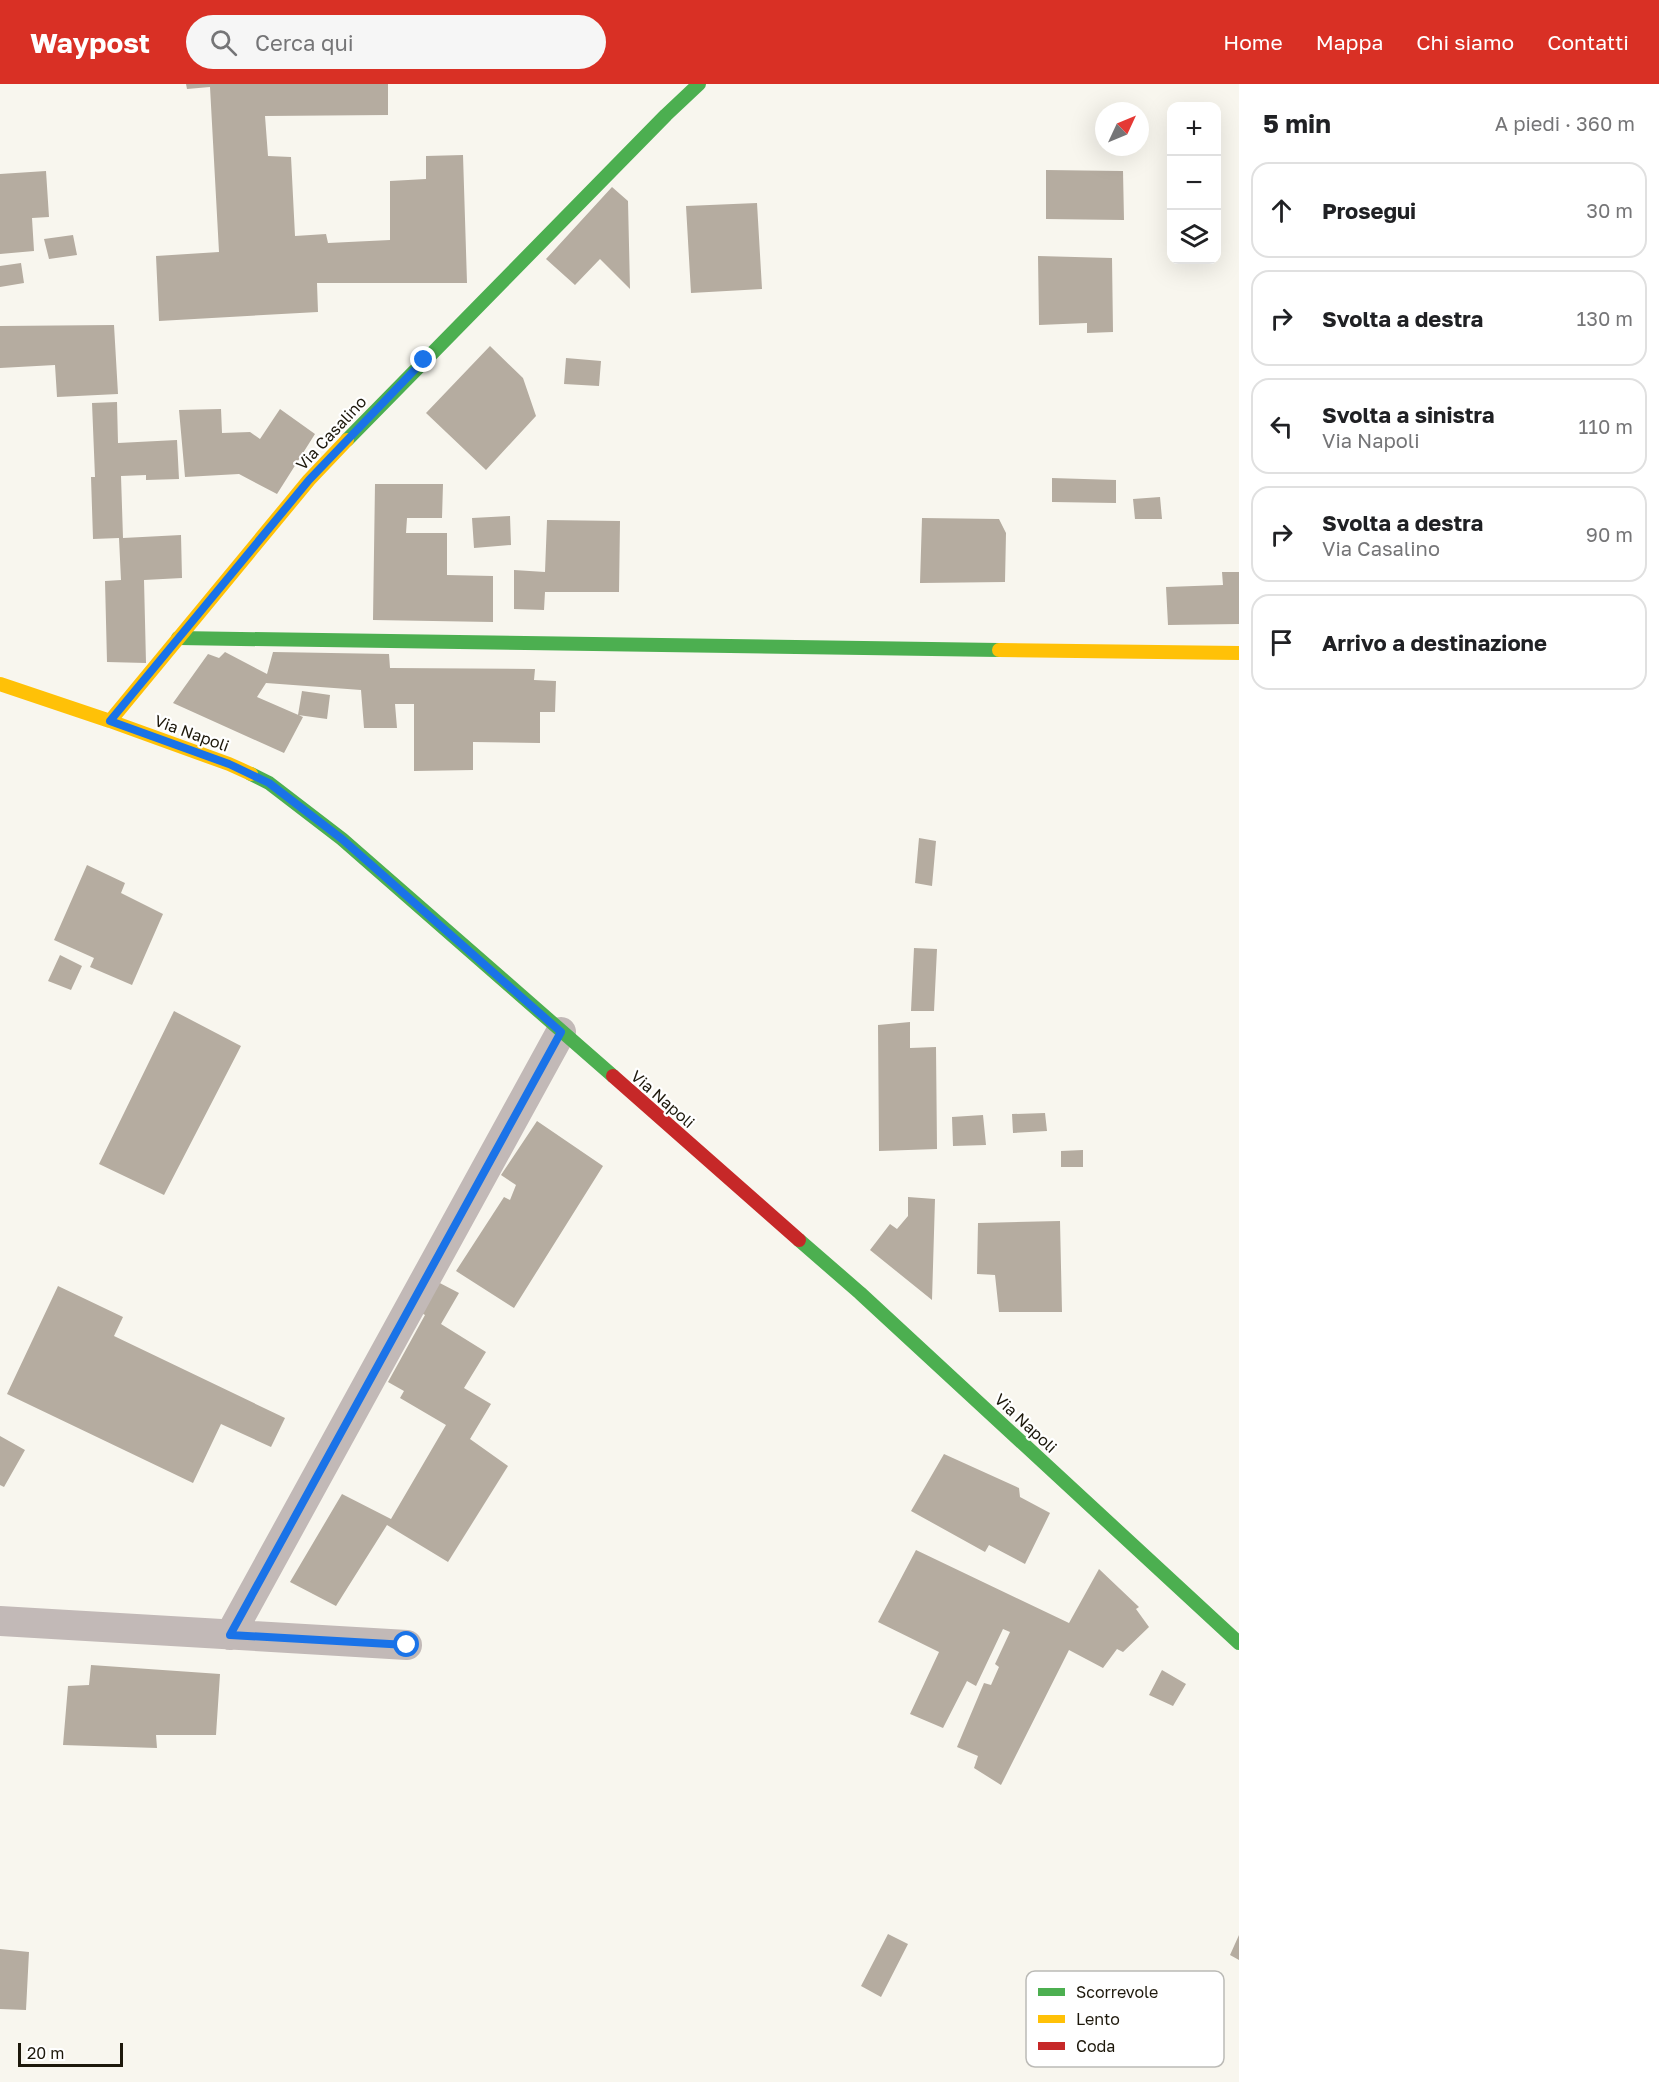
<!DOCTYPE html>
<html lang="it">
<head>
<meta charset="utf-8">
<style>
  body { margin:0; font-family:"Golos Text",sans-serif; background:#f6f6f6; color:#202124 }
  .controls { position:absolute; right:18px; top:18px; display:grid; overflow:hidden; border-radius:12px; box-shadow:0 6px 24px #0002 }
  .controls button { width:54px; height:54px; display:grid; place-items:center; padding:0; border:0; border-bottom:2px solid #e0e0e0; background:#fff; color:#202124; font:30px sans-serif }
  .compass { position:absolute; left:1095px; top:18px; width:54px; height:54px; border-radius:50%; background:#fff; box-shadow:0 6px 24px #0002; rotate:46deg }
  .scale { position:absolute; left:18px; bottom:15px; width:105px; box-sizing:border-box; padding-left:6px; border:3px solid #1d180b; border-top:0; font-size:16px; line-height:21px; white-space:nowrap; color:#1d180b; -webkit-text-stroke:4px #fff; paint-order:stroke }
  .stop { position:absolute; width:18px; height:18px; margin:-14px; border:4px solid #1a73e8; border-radius:50%; background:#fff }
  .stop.end { background:#1a73e8; border-color:#fff; box-shadow:0 2px 6px #0008 }
  .list { margin:0; padding:0; list-style:none }
  h2 { display:flex; justify-content:space-between; align-items:center; height:78px; margin:0; padding:0 24px; font-size:26px }
  h2 small { font-size:20px; font-weight:400; color:#757577 }
  .list li { display:grid; grid-template-columns:39px 1fr auto; gap:18px; align-items:center; box-sizing:border-box; height:96px; margin:0 12px 12px; padding:0 12px; border:2px solid #e0e0e0; border-radius:18px }
  .list b { display:block; font-size:22px; white-space:nowrap }
  .list p { margin:0; font-size:20px; white-space:nowrap; color:#757577 }
  .list em { font-size:20px; font-style:normal; color:#757577 }
  .icon { flex:none; width:33px; height:33px; fill:none; stroke:currentColor; stroke-width:2; stroke-linecap:round; stroke-linejoin:round }
  .map { position:relative; flex:none; width:1239px; height:1998px; overflow:hidden }
  header { display:flex; align-items:center; gap:36px; box-sizing:border-box; height:84px; padding:0 30px; background:#d93025; color:#fff }
  header strong { font-size:28px }
  nav { display:flex; gap:33px; margin-inline-start:auto; font-size:21px }
  .search { width:420px; height:54px; background:#f6f6f6; display:flex; align-items:center; gap:15px; box-sizing:border-box; padding:0 21px; border-radius:33px; color:#757577; font-size:22px }
  main { display:flex }
  aside { flex:1; background:#fff }
  .map>svg:first-child { display:block }
</style>
</head>
<body>
<header>
<strong>Waypost</strong>
<div class="search"><svg class="icon" aria-label="search" viewBox="0 0 24 24"><circle cx="10" cy="10" r="6"/><path d="M15 15l6 6"/></svg>Cerca qui</div>
<nav><a>Home</a><a>Mappa</a><a>Chi siamo</a><a>Contatti</a></nav>
</header>
<main>
<div class="map">
<svg width="1239" height="1998" viewBox="0 0 1239 1998">
  <rect width="100%" height="100%" fill="#f8f6ee"/>
  <path fill="#b5aca0" d="M186 0H388V31L265 32 268 72 291 73 295 152 326 150 328 159 390 156V97L426 95V72L463 71 467 199H317L318 228 159 237 156 172 219 168 210 3 187 5Z
    M1046 86 1123 87 1124 136 1046 135Z
    M46 87 49 133 32 134 34 167 0 170V90Z
    M612 103 628 117 630 205 600 175 575 201 546 175Z
    M757 119 762 205 691 209 686 122Z
    M73 151 77 171 49 175 44 155Z
    M1038 172 1112 174 1113 248 1087 249V239L1039 241Z
    M21 179 24 199 0 203V182Z
    M114 241 118 310 57 313 55 281 0 284V242Z
    M490 262 523 294 536 332 486 386 426 329Z
    M566 274 601 277 599 302 564 300Z
    M117 318 118 359 177 356 179 395 146 396V391L121 392 123 454 181 451 182 494 144 496 146 579 107 578 105 497 121 496 119 454 93 455 91 393H95L92 319Z
    M221 325 222 349 250 348 260 355 280 325 315 350 277 410 239 390 185 393 179 326Z
    M1052 394 1116 396V419L1052 418Z
    M375 400H443L442 434H407L406 449H447V491L493 492V538L373 536Z
    M1160 413 1162 435H1135L1133 415Z
    M510 432 511 461 474 464 472 434Z
    M922 434 999 435 1006 449 1005 498 920 499Z
    M547 436 620 437 619 508H545L544 526 514 525V486L545 488Z
    M1222 488H1239V540L1168 541 1166 503 1223 501Z
    M225 568 267 590 273 568 389 570 390 584 535 585 534 596 556 597 555 628H540V659L473 658V686L414 687V620H395L397 644H364L361 606 266 599 257 613 303 633 284 669 173 619 208 570 219 574Z
    M302 607 330 611 327 635 298 631Z
    M919 754 936 757 932 802 915 799Z
    M87 781 125 799 121 809 163 830 132 901 90 883 94 874 54 856Z
    M914 864 937 865 934 927H911Z
    M60 871 82 882 71 906 48 897Z
    M174 927 241 962 164 1111 99 1080Z
    M910 938V964L936 963 937 1065 879 1067 878 941Z
    M1045 1029 1047 1047 1013 1049 1012 1030Z
    M983 1031 986 1061 953 1062 952 1033Z
    M537 1037 603 1082 514 1224 456 1187 504 1113 510 1116 516 1101 501 1091Z
    M1083 1066V1083H1061V1067Z
    M908 1113 935 1115 932 1216 870 1166 890 1140 897 1145 908 1132Z
    M1060 1137 1062 1228H999L995 1191 977 1190 978 1139Z
    M434 1196 459 1209 441 1240 486 1268 464 1304 491 1320 470 1355 508 1382 448 1478 387 1441 336 1522 290 1498 342 1410 391 1435 446 1341 400 1314 404 1307 388 1298 425 1231 418 1227Z
    M58 1202 123 1233 114 1252 285 1334 271 1363 221 1340 193 1399 7 1310Z
    M0 1352 25 1366 4 1403 0 1401Z
    M944 1370 1019 1404 1020 1413 1050 1429 1025 1480 989 1461 985 1468 911 1427Z
    M916 1466 1069 1539 1099 1485 1139 1523 1136 1525 1149 1543 1123 1568 1117 1565 1103 1584 1069 1566 1001 1701 974 1684 978 1672 957 1663 984 1599 991 1601 999 1583 995 1580 1010 1548 1003 1545 976 1602 967 1597 943 1644 910 1630 939 1568 878 1538Z
    M91 1581 220 1590 216 1651H156L157 1664 63 1661 68 1602 89 1601Z
    M1162 1586 1186 1600 1173 1622 1149 1611Z
    M888 1850 908 1860 881 1913 861 1902Z
    M1239 1851V1876L1230 1871Z
    M0 1865 29 1868 26 1926 0 1925Z"/>
  <g fill="none" stroke-linecap="round" stroke-linejoin="round">
    <path stroke="#c2b9b7" stroke-width="30" d="M0 1537 407 1561
      M230 1551 561 948"/>
    <path stroke="#4caf50" stroke-width="14" d="M347 356 666 31 699 0
      M178 554 999 566
      M251 690 269 699 342 755 613 992
      M799 1156 860 1209 1239 1559"/>
    <path stroke="#ffc107" stroke-width="14" d="M999 566 1239 569
      M0 600 110 637 229 680 251 690
      M110 637 309 396 347 356"/>
    <path stroke="#c62828" stroke-width="14" d="M613 992 799 1156"/>
  </g>
  <g fill="none" stroke-linecap="round" stroke-linejoin="round">
    <path stroke="#1a73e8" stroke-width="8" d="M407 1561 230 1551 561 948 342 755 269 699 229 680 110 637 309 396 424 276"/>
  </g>
  <g text-anchor="middle" dominant-baseline="central" stroke-width="4.5" stroke-linejoin="round" paint-order="stroke">
    <g font-size="16" fill="#1d180b" stroke="#fff">
      <text transform="translate(331 349) rotate(-47)">Via Casalino</text>
      <text transform="translate(192 649) rotate(20)">Via Napoli</text>
      <text transform="translate(663 1015) rotate(41)">Via Napoli</text>
      <text transform="translate(1026 1339) rotate(43)">Via Napoli</text>
    </g>
  </g>
  <rect x="1026" y="1887" width="198" height="96" rx="9" fill="#fff" stroke="#bbbab6" stroke-width="1.5"/>
  <rect x="1038" y="1904" width="27" height="8" fill="#4caf50"/>
  <rect x="1038" y="1931" width="27" height="8" fill="#ffc107"/>
  <rect x="1038" y="1958" width="27" height="8" fill="#c62828"/>
  <g font-size="16" fill="#1d180b">
    <text x="1076" y="1914">Scorrevole</text>
    <text x="1076" y="1941">Lento</text>
    <text x="1076" y="1968">Coda</text>
  </g>
</svg>
<div class="controls">
<button>+</button>
<button>−</button>
<button><svg class="icon" aria-label="layers" viewBox="0 0 24 24"><path d="M12 4l9 5-9 5-9-5zM3 14l9 5 9-5"/></svg></button>
</div>
<svg class="compass" viewBox="-18 -18 36 36"><path d="M0-13l5 13h-10z" fill="#e53935"/><path d="M0 13l5-13h-10z" fill="#757577"/></svg>
<div class="scale">20 m</div>
<div class="stop" style="left:407px;top:1561px"></div>
<div class="stop end" style="left:424px;top:276px"></div>
</div>
<aside>
<h2>5 min<small>A piedi · 360 m</small></h2>
<ul class="list">
<li><svg class="icon" aria-label="ahead" viewBox="0 0 24 24"><path d="M12 20V5M6 11l6-6 6 6"/></svg><div><b>Prosegui</b></div><em>30 m</em></li>
<li><svg class="icon" aria-label="right" viewBox="0 0 24 24"><path d="M7 20v-9h11M14 6l5 5-5 5"/></svg><div><b>Svolta a destra</b></div><em>130 m</em></li>
<li><svg class="icon" aria-label="left" viewBox="0 0 24 24"><path d="M17 20v-9H6M10 6l-5 5 5 5"/></svg><div><b>Svolta a sinistra</b><p>Via Napoli</p></div><em>110 m</em></li>
<li><svg class="icon" aria-label="right" viewBox="0 0 24 24"><path d="M7 20v-9h11M14 6l5 5-5 5"/></svg><div><b>Svolta a destra</b><p>Via Casalino</p></div><em>90 m</em></li>
<li><svg class="icon" aria-label="arrive" viewBox="0 0 24 24"><path d="M6 21V4h12l-3 4 3 4H6"/></svg><div><b>Arrivo a destinazione</b></div></li>
</ul>
</aside>
</main>
</body>
</html>
